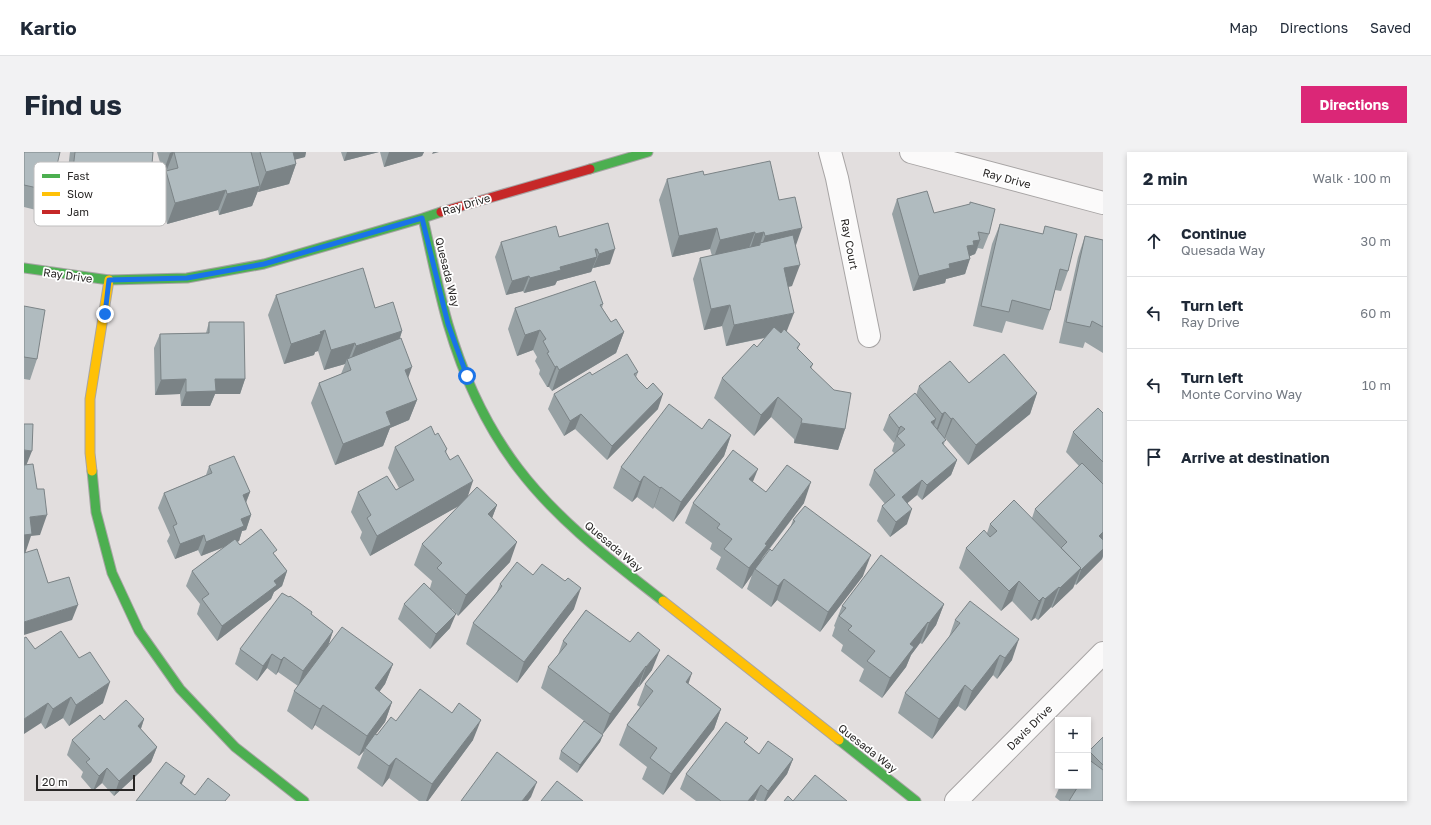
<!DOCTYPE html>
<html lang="en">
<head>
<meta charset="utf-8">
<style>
  body { margin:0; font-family:"Golos Text",sans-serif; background:#f2f2f3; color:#1f2937 }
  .controls { position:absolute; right:12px; bottom:12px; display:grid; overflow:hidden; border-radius:0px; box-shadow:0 2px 6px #0003 }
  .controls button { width:36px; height:36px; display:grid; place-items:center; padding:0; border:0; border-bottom:1px solid #e0e1e3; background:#fff; color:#1f2937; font:20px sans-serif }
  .scale { position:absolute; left:12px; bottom:10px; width:99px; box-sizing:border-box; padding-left:4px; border:2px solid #292726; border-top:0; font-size:11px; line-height:14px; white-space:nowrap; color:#292726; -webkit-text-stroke:3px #fff; paint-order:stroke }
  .stop { position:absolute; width:12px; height:12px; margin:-9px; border:3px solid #1a73e8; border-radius:50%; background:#fff }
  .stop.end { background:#1a73e8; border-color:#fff; box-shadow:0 1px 4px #0008 }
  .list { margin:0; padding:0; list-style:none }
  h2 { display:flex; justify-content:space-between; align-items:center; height:52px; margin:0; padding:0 16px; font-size:17px }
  h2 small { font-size:13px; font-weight:400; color:#747a83 }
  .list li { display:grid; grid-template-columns:26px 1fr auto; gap:12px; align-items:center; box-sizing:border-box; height:72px; padding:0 16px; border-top:1px solid #e0e1e3 }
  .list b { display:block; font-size:15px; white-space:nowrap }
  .list p { margin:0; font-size:13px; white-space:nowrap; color:#747a83 }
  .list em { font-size:13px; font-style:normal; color:#747a83 }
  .icon { flex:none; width:22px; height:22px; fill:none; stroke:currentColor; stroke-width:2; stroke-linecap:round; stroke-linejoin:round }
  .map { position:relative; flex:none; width:1079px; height:649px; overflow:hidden; border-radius:0px }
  header { display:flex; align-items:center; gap:24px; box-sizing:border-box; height:56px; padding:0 20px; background:#fff; border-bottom:1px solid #e0e1e3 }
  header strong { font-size:19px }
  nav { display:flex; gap:22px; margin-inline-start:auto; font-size:14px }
  .intro { display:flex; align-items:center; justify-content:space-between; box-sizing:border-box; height:96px; padding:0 24px }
  h1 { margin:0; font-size:28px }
  .button { padding:10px 18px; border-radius:0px; background:#db2777; color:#fff; font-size:14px; font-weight:700 }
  main { display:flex; gap:24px; padding:0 24px }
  aside { flex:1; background:#fff; border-radius:0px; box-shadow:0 2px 6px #0003 }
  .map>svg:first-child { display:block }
</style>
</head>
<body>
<header>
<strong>Kartio</strong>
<nav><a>Map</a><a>Directions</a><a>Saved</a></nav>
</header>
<div class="intro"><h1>Find us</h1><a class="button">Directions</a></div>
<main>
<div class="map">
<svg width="1079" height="649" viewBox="0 0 1079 649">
  <rect width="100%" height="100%" fill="#e2dede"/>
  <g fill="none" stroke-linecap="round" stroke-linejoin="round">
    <defs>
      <path id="street" d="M806 0 813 26 845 184
        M887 0 1079 51
        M932 649 1079 501"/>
      <path id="fast" d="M566 17 624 0
        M399 66C407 101 414 137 424 172 439 223 462 274 494 316 534 369 588 409 639 449
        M0 116 85 128 163 126 240 112 399 66 417 60
        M68 319 72 360 88 421 115 479 156 537 211 595 280 649
        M815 588 892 649"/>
      <path id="slow" d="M68 319 66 301V247L85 128
        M639 449 815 588"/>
      <path id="jam" d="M417 60 566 17"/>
    </defs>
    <use href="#street" stroke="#a7a4a4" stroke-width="24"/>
    <use href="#fast" stroke="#a7a4a4" stroke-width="11"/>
    <use href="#slow" stroke="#a7a4a4" stroke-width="11"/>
    <use href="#jam" stroke="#a7a4a4" stroke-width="11"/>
    <use href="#street" stroke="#fbfafa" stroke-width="22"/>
    <use href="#fast" stroke="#4caf50" stroke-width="9"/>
    <use href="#slow" stroke="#ffc107" stroke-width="9"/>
    <use href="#jam" stroke="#c62828" stroke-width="9"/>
  </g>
  <path fill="#97a1a4" d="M0 0 27 39 20 60 0 55Z
    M46 0H129L128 12 132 49 124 69H37L38 46 42 34Z
    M133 0H282L281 5 271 7 272 12 265 32 234 40V38L228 54 195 63 194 58 143 72 135 40 142 20 139 21Z
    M317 0H355L320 9Z
    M356 0H400L398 4 360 15Z
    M680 23 755 48 772 94 768 134 764 135 763 180 776 192 774 197 789 212 787 217 821 277 814 298 770 291V287L747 265 730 284 690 246 698 226 733 195 741 186 702 194 698 174 680 178 669 127 676 106 688 104 686 97 648 105 635 48 643 27Z
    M873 47 965 82 959 97 954 96 951 102 946 104 941 122 922 127 921 131 889 139 868 62Z
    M584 71 586 112 569 116V115L567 120 533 129 531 133 500 141 499 139 482 143 471 105 477 90 535 85Z
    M976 72 1019 82 1021 74 1044 119 1037 139 1031 138 1026 158 1019 178 982 169 978 181 949 174 968 92Z
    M1061 84 1079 88V201L1061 190 1059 196 1035 191 1054 105Z
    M252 143 351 156 378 179 376 186 384 226 393 248 385 268 366 276 359 294 311 313 287 251 295 231 317 222 321 212 300 218 294 199 291 200 290 203 260 212 244 163Z
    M579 152 578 156 587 170 600 180 592 201 528 239 525 235H523L515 222 516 218 511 209 513 205 509 198 493 204 484 177 491 156Z
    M0 154 13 207 6 228 0 227Z
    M185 170 221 227 216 242H191L186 254H157L156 242 131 243 130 196 136 182 182 181Z
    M614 220 612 225 634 257 583 308 551 277 540 284 524 257 530 242 568 223Z
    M945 231 1013 241 1006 262 944 313 921 286 920 293 933 308 927 323 898 348 893 343 883 351V372L866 385 853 369 858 354 861 352 845 333 850 318 870 301 868 299 871 289 870 291 859 278 865 263 892 243 895 234Z
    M1079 261V404L1078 407 1052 433 1051 432 1049 436 1028 456 1027 455 1014 468 1011 466 1007 469 988 449 977 459 935 416 942 396 963 381 966 372 1008 366 1011 357 1055 314 1042 300 1049 280Z
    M678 277 707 283 700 304 649 370 630 355 629 357 613 345 608 350 589 336 597 315Z
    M411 283 423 297 422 301 443 345 473 353 468 366 486 410 434 464 428 457 426 476 406 497 374 467 380 452 406 436 408 429 390 413 398 392 436 353 346 404 336 386 338 380 327 360 334 340 372 338 375 336 364 316 371 295Z
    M185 314 226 340 222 351 227 363 222 378 218 379 215 389 213 390 216 393 251 403 263 419 258 434 250 440 247 447 193 489 173 462 176 452 162 434 168 419 201 395 177 404 174 398 151 407 143 389 146 383 134 356 140 341 182 323Z
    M729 330 742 340 780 351 738 407 748 399 766 376 769 368 839 424 796 480 753 448 747 455 723 437 728 423 718 437 692 417 697 405 686 397 688 391 661 371 669 351Z
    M476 432 550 457 493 531 442 492 449 471 472 442Z
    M265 445 288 460 287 463 309 479 304 494 369 512 361 532 355 540 368 550 361 570 352 582 353 583 372 569 449 588 404 649H395L365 626 358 635 333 616 340 599 335 604 291 573 288 578 263 559 270 539 274 534 254 520 252 523 243 516 233 529 211 512 216 497Z
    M920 452 912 473 898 492 896 491 887 503 882 515 858 546 835 529 840 517 817 499 819 493 808 484 811 475 810 474 818 454Z
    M562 458 628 518 615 535H614L579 582 576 590 553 621 535 607 537 599 564 572 517 536 524 515 534 503 539 489Z
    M931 468 988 508 973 527 969 523 941 559 934 554 908 587 874 561 881 541 925 485Z
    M11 497 79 551 45 574 39 566 21 577 17 571Z
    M621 532H664L697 557 690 577 639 643 618 627 623 615 595 593 603 573 616 555 613 553Z
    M120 567 117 577 133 595 127 610 90 644 78 631 69 639 57 625 59 620 43 603 48 588 80 568Z
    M1079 585V649H1036L1031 645 1036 634H1064V603L1065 599Z
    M722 591 735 602 769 607 763 622 742 649H733L731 647 730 649H672L656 637 662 622Z"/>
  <path fill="#7b8386" d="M148 0H150L142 20 139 21 146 1Z
    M263 0H282L281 5 259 11Z
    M323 0H355L320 9Z
    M365 0H400L398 4 360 15Z
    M409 0H415L408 2Z
    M272 12 265 32 234 40 242 20Z
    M236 34 228 54 195 63 203 42Z
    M202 38 194 58 143 72 151 51Z
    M45 48 132 49 124 69H37Z
    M693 76 686 97 648 105 655 84Z
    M778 76 771 96 734 105 741 84Z
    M731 80 723 101 689 108 696 88Z
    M740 80 736 92V91L732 101 724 103 731 82Z
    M956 88 951 102 946 104 945 107H946L941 122 922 127 921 131 889 139 895 124 925 112 943 94 949 89Z
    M571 97H573L570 105H573L567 120 533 129 531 133 500 141 506 126 536 115Z
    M591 97 586 112 569 116 575 102Z
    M776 113 768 134 752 137 760 116Z
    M505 124 499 139 482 143 488 129Z
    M706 153 698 174 680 178 687 157Z
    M770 161 762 181 702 194 710 173Z
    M301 178 294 199 291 200 290 203 260 212 267 192 296 180Z
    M516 178 509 198 493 204 501 183Z
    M378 179 371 200 325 212 332 194Z
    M600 180 592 201 528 239 535 218Z
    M331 191 324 209 323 207 321 212 300 218 307 198Z
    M533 214 525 235H523L531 215Z
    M388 215 381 235V218Z
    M162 227 156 242 131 243 137 228Z
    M191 227H221L216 242H191L186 254H157L162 240Z
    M1013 241 1006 262 944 313 952 293Z
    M639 242 634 257 583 308 588 294Z
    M754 245 747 265 730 284 737 263Z
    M393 248 385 268 366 276 359 294 311 313 319 292 362 260Z
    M921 260 913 280 911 282 918 262Z
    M557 262 551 277 540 284 546 269Z
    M929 266 921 286 920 287 927 267Z
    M912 267 907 282V270Z
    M777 271 821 277 814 298 770 291Z
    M877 274 871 289 870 291 875 276Z
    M707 283 700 304 649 370 657 350Z
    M0 298 8 299 2 314 0 313Z
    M933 308 927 323 898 348 903 333Z
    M734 317 726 337 725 327Z
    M620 324 613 345 608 350 616 330Z
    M898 328 893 343 873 360 878 345Z
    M449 329 442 350 346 404 353 384Z
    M787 330 780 351 738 406 735 414 731 417 728 423 718 437 725 416 741 392Z
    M637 335 630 355 629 357 636 336Z
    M226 340 220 355 219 343Z
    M473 353 465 374 464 362Z
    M888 357 883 372 866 385 872 370Z
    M23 363 16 383 7 384 1 402H0V381L6 365Z
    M227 363 222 378 218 379 215 389 177 404 182 390 217 367Z
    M1079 380V389L1075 384Z
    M180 383 174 398 151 407 156 392Z
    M493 390 486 410 434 464 442 443Z
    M1079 397V404L1078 407 1052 433 1057 418Z
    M847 403 839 424 796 480 804 460Z
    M1057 416 1049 436 1028 456 1036 436Z
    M263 419 258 434 250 440 247 447 193 489 198 474 250 429Z
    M760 427 753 448 747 455 754 434Z
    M995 429 988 449 977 459 985 439Z
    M1035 435 1027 455 1014 468 1021 447Z
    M557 436 550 457 493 531 500 510Z
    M1019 445 1011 466 1007 469 1015 449Z
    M920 452 912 473 898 492 905 471Z
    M54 453 48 468 0 483V470Z
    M432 462 426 476 406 497 412 482Z
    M904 470 896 491 887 503 882 515 858 546 866 526 886 492Z
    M309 479 304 494 274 534 279 519Z
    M995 487 988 508 973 527 981 506Z
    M636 498 628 518 615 535 622 515Z
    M248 502 243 516 233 529 239 514Z
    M976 503 969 523 941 559 948 539Z
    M260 505 254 520 252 523 257 508Z
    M369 512 361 532 343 557 351 536Z
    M622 514 614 535 578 583 586 562Z
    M668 521 661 542 662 530Z
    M86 530 79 551 45 574 52 553Z
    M941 533 934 554 908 587 915 567Z
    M47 545 39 566 21 577 29 557Z
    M368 550 361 570 341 596 340 599 335 604 343 584Z
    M24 551 17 571 0 582V567Z
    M299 553 291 573 288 578 296 557Z
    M697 557 690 577 639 643 647 622Z
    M120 567 115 582 114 574Z
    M457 568 449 588 404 649H402L408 632Z
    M579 583 576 590 553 621 556 613Z
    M133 595 127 610 90 644 95 629Z
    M372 606 365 626 358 635 365 614Z
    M769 607 763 622 742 649H740L744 639Z
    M83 616 78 631 69 639 75 624Z
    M161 624 155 639 156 631Z
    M513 630 507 645 504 649H498Z
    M737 633 731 647 730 649H724Z"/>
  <path fill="#b0bbbf" stroke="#7b8386" d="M0 0H36L27 39 0 33Z
    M51 0H129L128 12 132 11V49L45 48V26H48Z
    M150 0H227L236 34 203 42 202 38 151 51 142 19 154 16Z
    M236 0H269L272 12 242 20Z
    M746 9 755 48 771 45 778 76 741 84 740 80 731 82V80L696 88 693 76 655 84 643 27 679 19 680 23Z
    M903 39 910 61 946 52V50L971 57 965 82 954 80 956 88 949 89 950 93 943 94 946 107 925 112 926 116 895 124 873 47Z
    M584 71 591 97 575 102 573 97H571L573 105 536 115 537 118 506 126 505 124 488 129 477 90 532 74 535 85Z
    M976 72 1019 82 1021 74 1053 82 1044 119 1036 117 1026 158 988 148 985 160 957 154Z
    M769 83 776 113 760 116 770 161 710 173 706 153 687 157 676 106 736 93V91Z
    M1061 84 1079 88V175L1068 169 1066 175 1042 170Z
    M339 116 351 156 369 150 378 179 332 194 331 191 307 198 301 178 296 180 297 182 267 192 252 143Z
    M571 129 579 152 576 153 587 170 592 167 600 180 535 218 533 214 531 215 523 201 525 200 519 189 522 187 516 178 501 183 491 156Z
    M0 154 21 158 13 207 0 205Z
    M185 170H220L221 227H191L192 239 162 240V227L137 228 136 182 185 181Z
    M750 175 757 181 760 177 776 192 773 196 789 212 786 215 810 238 827 241 821 277 777 271 778 267 754 245 737 263 698 226 730 192 733 195Z
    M377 186 388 215 381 218 393 248 362 260 367 273 319 292 295 231 327 218 323 207Z
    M603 202 614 220 610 222 614 228 623 237 629 231 639 242 588 294 557 262 546 269 530 242 566 220 568 223Z
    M980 202 1013 241 952 293 929 266 927 267 921 260 918 262 895 234 926 209 945 231Z
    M891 241 912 267 907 270 922 288 918 291 933 308 903 333 898 328 878 345 888 357 872 370 858 354 871 343 850 318 881 293 873 284 881 277 877 274 875 276 865 263Z
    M645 252 678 277 685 267 707 283 657 350 637 335 636 336 620 324 616 330 597 315Z
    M1074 256 1079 261V310L1049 280Z
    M0 272H9L8 299 0 298Z
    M407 274 411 283 414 281 423 297 421 299 426 308 434 303 449 329 353 384 343 366 347 363 334 340 363 324 372 338 390 328 371 295Z
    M709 298 734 317 725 327 742 340 763 313 787 330 741 392 743 393 725 416 700 397 708 387 693 376 696 372 669 351Z
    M210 304 226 340 219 343 227 363 217 367 220 374 182 390 180 383 156 392 149 374 153 372 140 341 188 321 185 314Z
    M1058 311 1079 332V380L1075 384 1079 388V397L1057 418 1056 417 1057 416 1037 396 1043 390 1011 357Z
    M9 312 13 337H20L23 363 6 365 8 382 0 383V313Z
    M453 335 473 353 464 362 493 390 442 443 413 416 418 411 398 392Z
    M990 348 1057 416 1036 436 1035 435 1021 447 1019 445 1015 449 995 429 985 439 942 396 960 378 966 385 973 379 966 372Z
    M781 354 847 403 804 460 760 427 754 434 731 417 746 397 748 399 771 369 769 368Z
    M237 377 253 398 249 401 263 419 250 429 253 433 198 474 178 447 185 442 168 419 211 387 216 393Z
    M13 397 24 431 45 425 54 453 0 470V401Z
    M857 403 920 452 905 471 904 470 886 492 890 495 866 526 843 509 851 499 824 478 828 474 815 464 822 456 818 454Z
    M493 410 509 423 518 412 541 429 544 426 557 436 500 510 449 471 478 434 476 432Z
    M400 431 432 462 412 482 380 452Z
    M258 441 265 445 266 444 288 460 287 462 309 479 279 519 260 505 257 508 248 502 239 514 216 497Z
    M946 449 995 487 981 506 976 503 948 539 941 533 915 567 881 541 936 471 931 468Z
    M562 458 606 490 614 480 636 498 622 515V514L586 562 524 515 543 492 539 489Z
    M318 475 369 512 351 536 368 550 343 584 299 553 296 557 270 539Z
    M37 479 55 506 66 500 86 530 52 553 47 545 29 557 24 551 0 567V486L2 485 11 497Z
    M644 503 668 521 662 530 697 557 647 622 626 606 633 596 603 573 629 539 621 532Z
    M396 537 428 561 435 551 457 568 408 632 372 606 365 614 341 596 351 582 353 583 367 565 372 569Z
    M102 548 120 567 114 574 133 595 95 629 83 616 75 624 62 610 66 607 48 588 76 563 80 568Z
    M560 569 579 583 556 613 537 599Z
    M702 570 724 586 720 590 735 602 744 589 769 607 744 639 737 633 724 649H697L662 622Z
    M1079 585V613L1065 599Z
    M473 600 513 630 498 649H437Z
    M1064 607 1079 618V649H1045L1053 636 1051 634H1064Z
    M142 610 161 624 156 631 171 643 184 626 206 643 201 649H112Z
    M791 623 823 649H760L764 644 769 649Z
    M533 629 559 649H517Z"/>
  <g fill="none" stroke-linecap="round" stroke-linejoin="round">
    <path stroke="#1a73e8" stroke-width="5" d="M81 162 85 128 163 126 240 112 398 66 424 172 443 224"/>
  </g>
  <g text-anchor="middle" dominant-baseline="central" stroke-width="3.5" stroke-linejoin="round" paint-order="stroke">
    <g font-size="11" fill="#292726" stroke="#fff">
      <text transform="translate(983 26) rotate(15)">Ray Drive</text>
      <text transform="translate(442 52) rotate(-17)">Ray Drive</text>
      <text transform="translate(826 92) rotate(79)">Ray Court</text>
      <text transform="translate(424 120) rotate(76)">Quesada Way</text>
      <text transform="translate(44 123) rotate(8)">Ray Drive</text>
      <text transform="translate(590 394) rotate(40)">Quesada Way</text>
      <text transform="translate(1005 575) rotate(-45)">Davis Drive</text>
      <text transform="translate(844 596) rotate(38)">Quesada Way</text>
    </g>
  </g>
  <rect x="10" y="10" width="132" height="64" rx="6" fill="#fff" stroke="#bfbebe" stroke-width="1"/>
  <rect x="18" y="22" width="18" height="4" fill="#4caf50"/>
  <rect x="18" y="40" width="18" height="4" fill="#ffc107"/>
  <rect x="18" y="58" width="18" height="4" fill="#c62828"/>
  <g font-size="11" fill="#292726">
    <text x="43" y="28">Fast</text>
    <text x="43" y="46">Slow</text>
    <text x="43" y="64">Jam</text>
  </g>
</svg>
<div class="controls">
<button>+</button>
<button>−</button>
</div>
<div class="scale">20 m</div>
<div class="stop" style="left:443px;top:224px"></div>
<div class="stop end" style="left:81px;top:162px"></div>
</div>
<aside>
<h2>2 min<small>Walk · 100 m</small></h2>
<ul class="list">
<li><svg class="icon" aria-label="ahead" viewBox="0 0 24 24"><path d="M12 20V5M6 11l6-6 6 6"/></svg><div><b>Continue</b><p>Quesada Way</p></div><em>30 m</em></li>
<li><svg class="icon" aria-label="left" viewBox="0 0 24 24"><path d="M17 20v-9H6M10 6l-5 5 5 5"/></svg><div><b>Turn left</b><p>Ray Drive</p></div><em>60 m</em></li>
<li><svg class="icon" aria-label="left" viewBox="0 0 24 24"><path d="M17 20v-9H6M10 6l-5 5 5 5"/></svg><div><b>Turn left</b><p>Monte Corvino Way</p></div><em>10 m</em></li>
<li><svg class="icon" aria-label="arrive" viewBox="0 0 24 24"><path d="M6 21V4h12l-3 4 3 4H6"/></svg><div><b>Arrive at destination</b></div></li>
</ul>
</aside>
</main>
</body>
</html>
